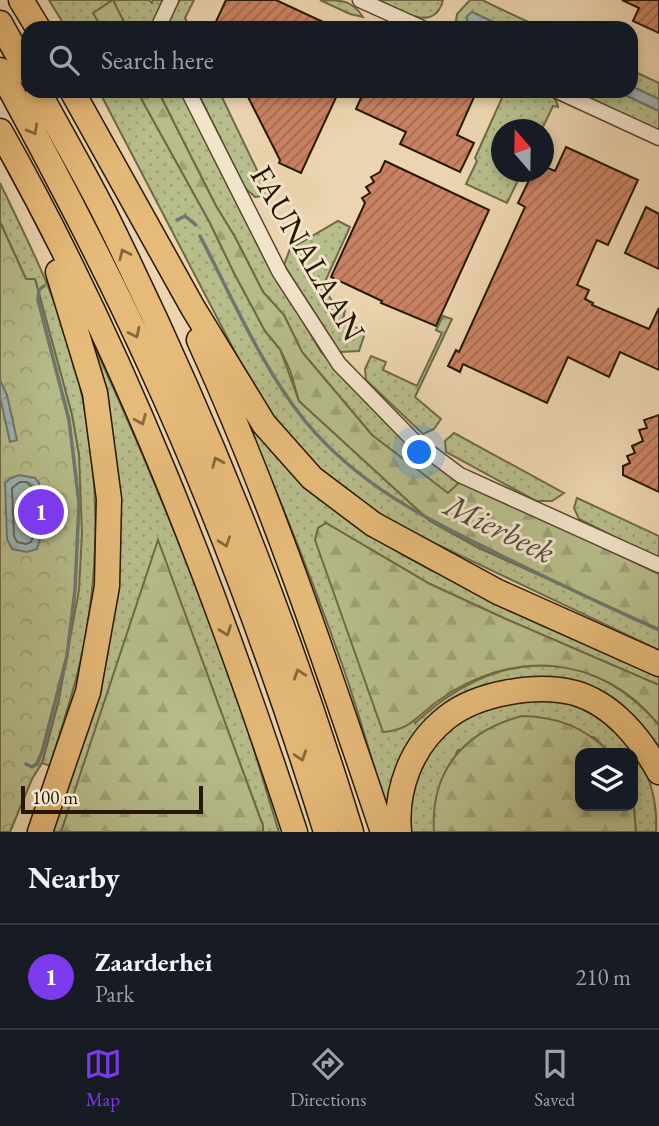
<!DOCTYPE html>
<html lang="en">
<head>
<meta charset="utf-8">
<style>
  body { margin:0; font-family:"EB Garamond",serif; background:#20242c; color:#f1f3f6 }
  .controls { position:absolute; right:21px; bottom:21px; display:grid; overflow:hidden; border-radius:14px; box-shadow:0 4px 10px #0003 }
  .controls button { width:63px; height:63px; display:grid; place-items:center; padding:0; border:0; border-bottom:2px solid #363941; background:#171b24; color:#f1f3f6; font:35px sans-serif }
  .compass { position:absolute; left:491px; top:119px; width:63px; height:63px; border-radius:50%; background:#171b24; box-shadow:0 4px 10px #0003; rotate:340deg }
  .scale { position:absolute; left:21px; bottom:18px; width:182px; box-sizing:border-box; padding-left:7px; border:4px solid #271701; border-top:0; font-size:19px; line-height:24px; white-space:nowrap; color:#271701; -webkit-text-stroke:5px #f2e3cb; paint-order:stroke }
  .you { position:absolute; left:420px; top:453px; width:24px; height:24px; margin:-18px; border:5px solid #fff; border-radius:50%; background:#1a73e8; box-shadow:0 0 0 10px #1a73e833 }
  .badge { display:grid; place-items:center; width:46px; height:46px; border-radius:50%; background:#7c3aed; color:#fff; font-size:23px; font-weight:700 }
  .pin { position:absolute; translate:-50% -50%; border:4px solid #fff; box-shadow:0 2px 7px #0006 }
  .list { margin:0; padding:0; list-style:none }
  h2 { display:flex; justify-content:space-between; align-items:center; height:91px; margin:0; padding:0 28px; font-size:30px }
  h2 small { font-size:23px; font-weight:400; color:#9ea1a6 }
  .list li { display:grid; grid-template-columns:46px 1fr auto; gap:21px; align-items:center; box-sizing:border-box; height:105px; padding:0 28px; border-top:2px solid #363941 }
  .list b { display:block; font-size:26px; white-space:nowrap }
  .list p { margin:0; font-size:23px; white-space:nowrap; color:#9ea1a6 }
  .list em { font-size:23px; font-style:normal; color:#9ea1a6 }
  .icon { flex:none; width:38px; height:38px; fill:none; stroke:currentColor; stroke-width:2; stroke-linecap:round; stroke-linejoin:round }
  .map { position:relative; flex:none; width:659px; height:832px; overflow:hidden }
  .search { position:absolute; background:#171b24; box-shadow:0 4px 10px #0003; left:21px; right:21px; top:21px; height:77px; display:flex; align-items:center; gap:18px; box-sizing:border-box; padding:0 24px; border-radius:21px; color:#9ea1a6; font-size:26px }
  .sheet { height:196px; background:#171b24 }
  nav { display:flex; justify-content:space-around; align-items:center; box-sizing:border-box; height:98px; border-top:2px solid #363941; background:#171b24; font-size:19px; color:#9ea1a6 }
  nav a { display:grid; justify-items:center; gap:4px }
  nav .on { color:#7c3aed }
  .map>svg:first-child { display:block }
</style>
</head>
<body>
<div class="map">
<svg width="659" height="832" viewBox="0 0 659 832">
  <defs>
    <pattern id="grass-dots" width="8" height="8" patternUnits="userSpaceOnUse" patternTransform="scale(1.75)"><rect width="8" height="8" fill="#b7bd8b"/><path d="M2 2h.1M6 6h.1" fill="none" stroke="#9da276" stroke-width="1.8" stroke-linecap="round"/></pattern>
    <pattern id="forest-firs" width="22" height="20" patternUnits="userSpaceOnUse" patternTransform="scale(1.75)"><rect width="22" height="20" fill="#b7bd8b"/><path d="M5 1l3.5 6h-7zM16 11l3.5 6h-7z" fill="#9da276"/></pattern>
    <pattern id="park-crowns" width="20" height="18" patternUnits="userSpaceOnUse" patternTransform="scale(1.75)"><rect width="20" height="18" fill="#b7bd8b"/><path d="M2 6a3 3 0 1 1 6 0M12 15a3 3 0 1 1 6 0" fill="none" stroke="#9da276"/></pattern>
    <pattern id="water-ripples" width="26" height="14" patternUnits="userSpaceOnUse" patternTransform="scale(1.75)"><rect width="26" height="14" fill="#9db5b6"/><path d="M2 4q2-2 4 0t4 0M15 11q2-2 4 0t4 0" fill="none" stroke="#879b9b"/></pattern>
    <pattern id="building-hatch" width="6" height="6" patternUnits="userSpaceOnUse" patternTransform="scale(1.75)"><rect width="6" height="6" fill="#c98263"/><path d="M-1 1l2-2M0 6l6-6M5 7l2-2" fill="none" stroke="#a3694f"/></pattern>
  </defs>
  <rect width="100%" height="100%" fill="#ebd4af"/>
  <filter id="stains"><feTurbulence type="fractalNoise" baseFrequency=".00286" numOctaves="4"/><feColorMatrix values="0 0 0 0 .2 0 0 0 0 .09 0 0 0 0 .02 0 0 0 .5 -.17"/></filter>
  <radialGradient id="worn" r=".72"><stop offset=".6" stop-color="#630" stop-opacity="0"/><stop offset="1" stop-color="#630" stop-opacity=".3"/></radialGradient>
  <path fill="url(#grass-dots)" stroke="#6f6a46" stroke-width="2" d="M49 0H149L152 3 153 0H164L150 28H127L112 0 94 13 102 28H66Z
    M180 0H194L185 18 190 28H167L169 19Z
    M320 0C342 0 352 0 363 17L350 14Z
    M378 0H443C434 35 399 9 378 0Z
    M470 0H482L541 28H506L472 12 467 21 482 28H455L457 14Z
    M631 70 659 83V99L631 86Z
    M99 91H137L210 223 234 273 265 331 280 349 299 401 430 521 477 547 659 629V650L386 520 304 456 260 400Z
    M158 91H181L286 293 321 352 399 434 462 480 448 494 372 435 302 352 284 315 263 292 235 237 216 206Z
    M197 91H219L269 195 255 197 245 188Z
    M505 91C523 91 554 84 558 107L553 106 542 129 502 130V172H522L507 203 466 184 477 161 475 158Z
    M573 91H617L659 111V130Z
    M0 183C23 231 47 278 64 329 95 423 103 524 88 622 81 671 64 719 50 766L42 763 59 699 79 455 72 415 35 279H26L0 222Z
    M338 221 350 227 323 286 336 308 345 310 343 320 365 333 359 351 340 352 284 265 290 249Z
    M71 297C134 427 189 563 238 700 253 743 265 788 279 832H263V826L158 541 70 808 61 832H48L118 556Z
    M443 316 452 319 415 397 441 419 434 429 423 434 366 380 365 369 371 356 386 362 383 370 417 386 442 333 436 330Z
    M241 411 353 522 401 554 431 570 659 670V685L508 620 430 584 326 523 415 723C492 651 586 641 659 725V757L580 685 443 716 393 828C375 774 361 718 342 664 312 579 279 494 241 411Z
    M454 433 564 493 552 501H536L446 452 445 441Z
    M577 498 659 536V559L579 519 574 508Z
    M547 699C557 701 569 701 579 705 630 725 659 779 656 832H636L633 796V753H610L594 737 458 750 437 795 434 832H409C410 818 409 802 413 789 423 751 456 717 492 705 508 699 530 700 547 699Z"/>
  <path fill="url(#forest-firs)" stroke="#6f6a46" stroke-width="2" d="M113 0 127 28H102L93 13Z
    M137 91H158L216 206 235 237 263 292 284 315 302 352 372 435 448 493 462 480 659 574V629L477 547 430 521 299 401 290 370 280 349 265 331 234 273 210 223Z
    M326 523 430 584 508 620 659 685V725C601 653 511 648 438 701 417 716 411 730 383 732L315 540 318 528Z
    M158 540 263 826V832H61Z
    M522 716C559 717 584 727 610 753H580V806H633V796L636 832H434C430 770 465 731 522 716Z"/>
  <path fill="url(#park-crowns)" stroke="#6f6a46" stroke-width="2" d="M0 222 26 279H35L72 415 79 455 82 533 79 590 59 699 42 763 32 779 10 832H0Z"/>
  <path fill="url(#water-ripples)" stroke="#6e766e" stroke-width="2" d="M472 12 506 28H482L467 21V16Z
    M631 86 659 99V111L617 91H631Z
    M0 380 7 395 17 440 10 442 0 397Z
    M19 475 35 478 39 483 41 535 37 549 27 552 12 549 7 539 5 483 11 478Z"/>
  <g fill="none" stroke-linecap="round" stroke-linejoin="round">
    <path stroke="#62665c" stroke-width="2" d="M20 482H27L32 487 34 534 31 542 26 544 17 542 14 536 12 488Z"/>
    <path stroke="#6e766e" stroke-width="3.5" d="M177 220 185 216 196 225
      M200 236C232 297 261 366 305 421 359 486 425 518 500 555 553 581 605 606 659 630
      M26 764 32 767 37 764 42 752 67 656 75 590 79 503 69 420 38 300 39 290 44 286"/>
  </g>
  <path fill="url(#building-hatch)" stroke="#271701" stroke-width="2" d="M226 0H276L336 28H213Z
    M622 0H659V33L633 21 639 8Z
    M245 91H339L301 173 279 163 280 160Z
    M364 91H461L474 97 457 135 474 143 460 172 400 144 406 132 356 109Z
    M566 147 638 180 608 245 597 240 577 285 589 290 585 299 593 303 592 305 649 329 659 308V370L620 352 609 377 568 357 547 403 463 364 460 372 448 366 456 350 459 352 525 207 518 203 533 172H543V166L555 171Z
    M385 161 489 210 436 326 381 303 382 301 331 277 365 203 362 198 370 193 366 187 374 182 371 177 380 172Z
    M646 207 659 214V269L625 253Z
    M659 415V492L623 475V466L630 463 627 456 635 453 632 446 643 441 639 430 647 428 644 420Z"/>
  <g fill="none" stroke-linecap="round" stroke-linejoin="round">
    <defs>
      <path id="street" d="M360 0 422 28
        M158 28 171 0
        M188 91 280 273 339 364 412 439 460 475 659 565
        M557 91 659 138"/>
      <path id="highway" d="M21 0 38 28
        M0 23 28 73
        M0 70C53 168 105 266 151 367 220 517 277 674 326 832
        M38 91C60 131 83 171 104 212 203 411 286 619 351 832
        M72 91 193 308 264 424 312 478 373 524 498 592 659 664
        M0 131C125 352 216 591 295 832
        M199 340C272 500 327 666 383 832
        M40 832 88 692 107 586 109 499 95 393 58 272
        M399 832C395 789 412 745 446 718 477 693 537 683 575 693 613 704 641 739 659 772"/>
    </defs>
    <use href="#street" stroke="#58462c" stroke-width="17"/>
    <use href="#highway" stroke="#271701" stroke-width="27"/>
    <use href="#street" stroke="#f2e3cb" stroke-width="14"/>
    <use href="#highway" stroke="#e6ba78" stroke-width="24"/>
  </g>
  <defs><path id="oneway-chevron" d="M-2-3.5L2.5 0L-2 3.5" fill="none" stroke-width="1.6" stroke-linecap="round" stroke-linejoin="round" transform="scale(1.75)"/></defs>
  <g stroke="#86683c">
    <use href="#oneway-chevron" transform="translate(33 130) rotate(61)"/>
    <use href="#oneway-chevron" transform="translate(124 254) rotate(-115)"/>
    <use href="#oneway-chevron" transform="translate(135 333) rotate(64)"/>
    <use href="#oneway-chevron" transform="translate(141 420) rotate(67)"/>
    <use href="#oneway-chevron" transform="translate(217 462) rotate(-113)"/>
    <use href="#oneway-chevron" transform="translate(225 542) rotate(70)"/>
    <use href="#oneway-chevron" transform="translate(226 631) rotate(70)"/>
    <use href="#oneway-chevron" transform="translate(299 674) rotate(-109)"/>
    <use href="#oneway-chevron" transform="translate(301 756) rotate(72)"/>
  </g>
  <g text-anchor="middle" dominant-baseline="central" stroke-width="6" stroke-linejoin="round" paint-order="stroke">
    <g font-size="32" fill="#271701" stroke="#f2e3cb">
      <text transform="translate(308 253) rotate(60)">FAUNALAAN</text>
    </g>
    <g font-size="33" font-style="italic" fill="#504e40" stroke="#f2e3cb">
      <text transform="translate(500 528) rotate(26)">Mierbeek</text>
    </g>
  </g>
  <rect width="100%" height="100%" filter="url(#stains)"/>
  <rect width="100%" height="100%" fill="url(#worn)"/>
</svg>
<div class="controls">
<button><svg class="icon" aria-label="layers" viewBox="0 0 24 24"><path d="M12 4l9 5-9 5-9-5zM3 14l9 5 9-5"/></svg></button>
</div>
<svg class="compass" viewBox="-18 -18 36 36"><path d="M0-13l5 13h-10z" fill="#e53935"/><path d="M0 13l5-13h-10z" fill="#9ea1a6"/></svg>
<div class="scale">100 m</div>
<div class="you"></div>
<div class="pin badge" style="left:41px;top:512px">1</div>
<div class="search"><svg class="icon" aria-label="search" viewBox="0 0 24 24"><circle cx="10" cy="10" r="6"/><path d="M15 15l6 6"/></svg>Search here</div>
</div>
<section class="sheet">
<h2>Nearby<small></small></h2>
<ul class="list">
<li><span class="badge">1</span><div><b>Zaarderhei</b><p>Park</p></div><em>210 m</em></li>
</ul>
</section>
<nav>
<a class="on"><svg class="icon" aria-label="map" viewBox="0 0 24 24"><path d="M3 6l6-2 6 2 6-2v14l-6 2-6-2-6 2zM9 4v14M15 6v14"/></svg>Map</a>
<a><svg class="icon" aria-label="directions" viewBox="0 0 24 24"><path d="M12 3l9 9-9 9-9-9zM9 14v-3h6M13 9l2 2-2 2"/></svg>Directions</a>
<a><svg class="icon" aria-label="saved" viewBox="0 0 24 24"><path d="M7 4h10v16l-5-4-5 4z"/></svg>Saved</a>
</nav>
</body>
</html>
